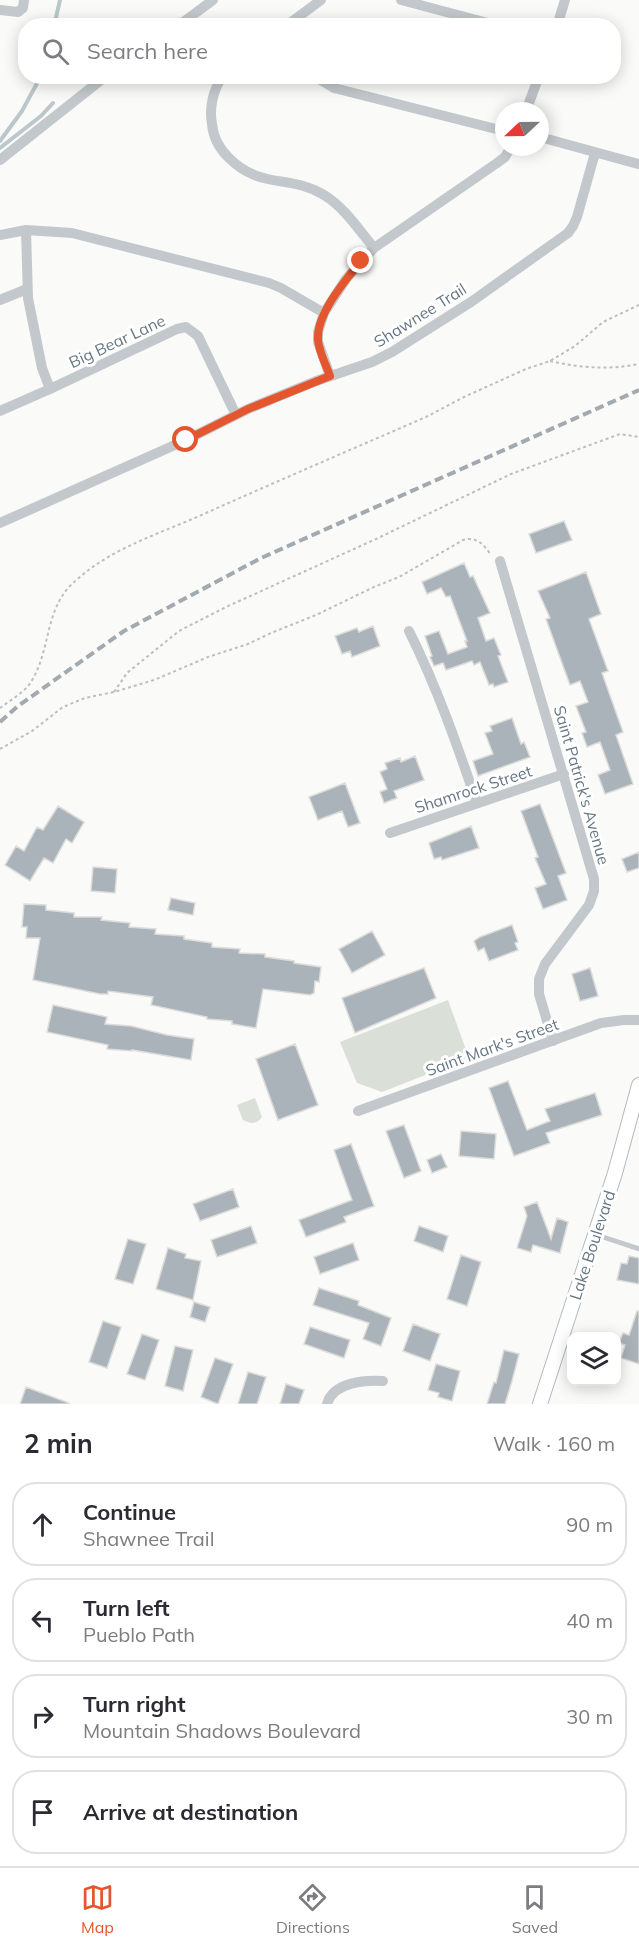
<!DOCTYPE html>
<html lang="en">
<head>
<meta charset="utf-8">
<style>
  body { margin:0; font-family:Mulish,sans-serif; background:#f7f7f7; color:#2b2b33 }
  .controls { position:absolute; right:18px; bottom:18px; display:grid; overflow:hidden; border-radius:12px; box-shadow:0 3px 15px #0003 }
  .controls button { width:54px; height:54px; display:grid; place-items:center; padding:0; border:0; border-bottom:2px solid #e1e1e2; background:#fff; color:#2b2b33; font:30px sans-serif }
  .compass { position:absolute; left:495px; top:102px; width:54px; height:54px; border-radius:50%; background:#fff; box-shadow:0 3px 15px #0003; rotate:248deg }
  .stop { position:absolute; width:18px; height:18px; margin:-14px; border:4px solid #e4572e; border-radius:50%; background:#fff }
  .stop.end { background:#e4572e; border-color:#fff; box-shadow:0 2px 6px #0008 }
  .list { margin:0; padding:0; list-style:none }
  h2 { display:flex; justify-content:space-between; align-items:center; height:78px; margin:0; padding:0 24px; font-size:26px }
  h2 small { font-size:20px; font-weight:400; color:#7c7c81 }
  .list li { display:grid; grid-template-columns:39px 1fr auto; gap:18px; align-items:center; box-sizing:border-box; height:84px; margin:0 12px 12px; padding:0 12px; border:2px solid #e1e1e2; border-radius:24px }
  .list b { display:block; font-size:22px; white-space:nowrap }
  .list p { margin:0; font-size:20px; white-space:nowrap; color:#7c7c81 }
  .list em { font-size:20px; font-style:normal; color:#7c7c81 }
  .icon { flex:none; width:33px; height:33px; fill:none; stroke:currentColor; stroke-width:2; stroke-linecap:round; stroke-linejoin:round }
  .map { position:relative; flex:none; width:639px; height:1404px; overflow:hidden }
  .search { position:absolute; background:#fff; box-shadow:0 3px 15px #0003; left:18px; right:18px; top:18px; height:66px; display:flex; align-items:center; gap:15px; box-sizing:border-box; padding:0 21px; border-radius:24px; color:#7c7c81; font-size:22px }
  .sheet { height:462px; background:#fff }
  nav { display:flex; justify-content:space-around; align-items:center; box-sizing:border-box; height:84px; border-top:2px solid #e1e1e2; background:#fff; font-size:16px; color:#7c7c81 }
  nav a { display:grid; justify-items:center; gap:3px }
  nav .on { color:#e4572e }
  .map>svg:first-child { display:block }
</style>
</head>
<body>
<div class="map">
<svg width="639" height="1404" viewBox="0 0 639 1404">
  <rect width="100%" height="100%" fill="#fafaf8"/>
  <path fill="#dadfd7" d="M448 1000 469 1058 382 1092 357 1083 340 1042Z
    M255 1098 262 1117C256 1125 251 1124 243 1120L237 1105Z"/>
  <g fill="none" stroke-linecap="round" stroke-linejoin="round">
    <path stroke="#bbc7cb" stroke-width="4" d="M54 26 60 0
      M0 141 22 111 41 76
      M0 148 41 116 53 103"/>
  </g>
  <path fill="#aab3b9" stroke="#dcdcda" stroke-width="1.5" d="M564 521 572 540 536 553 529 534Z
    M464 563 470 577 473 576 490 613 478 618 486 641 494 638 501 655 498 656 508 682 494 687 493 684 489 685 480 662 474 665 472 661 446 670 443 663 434 666 430 657 432 656 425 636 439 631 448 654 467 647 465 641H467L450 596 446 597 441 588 427 594 422 582Z
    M586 572 601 614 589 619 608 671 602 673 623 732 616 735 633 784 605 794 598 775 610 770 600 742 587 747 582 733 586 732 576 706 588 702 580 681 570 685 546 619 550 618 538 591Z
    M373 626 380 646 352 657 350 651 342 654 335 636 357 628 359 632Z
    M512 718 521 744 524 742 530 757 478 776 473 761 493 754 485 733 492 731 490 726Z
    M415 756 424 780 394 791 397 798 384 803 380 792 387 789 380 772 387 769 385 763 400 758 401 762Z
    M345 783 360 823 348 827 342 811 318 820 309 797Z
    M540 804 566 873 558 876 567 900 543 909 535 888 546 884 535 858 538 857 521 811Z
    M58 806 84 822 72 843 66 839 53 863 44 858 30 881 5 865 16 846 24 851 37 827 43 830Z
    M471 826 479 848 442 860 441 857 434 859 429 843Z
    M639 852V868L627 872 622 859Z
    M93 867 117 869 115 893 91 891Z
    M171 898 195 903 193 915 168 910Z
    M24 904 46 905V910L74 913V917H102L101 920 130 923 129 927 156 929 155 934 184 936V939L212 943V947L240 949 239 953 265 954V957L294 961V963L321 967 319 982 315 981 314 993 310 995 263 989 256 1028 232 1024V1021L207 1019V1017L151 1005 153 997 108 991V994H100L33 980 40 938H26L27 927H22Z
    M512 925 518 942 515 943 518 950 489 961 484 948 478 951 474 941 480 937Z
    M372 931 385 955 352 973 339 949Z
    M424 968 436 998 355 1033 342 998Z
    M590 968 598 996 580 1001 572 974Z
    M53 1005 107 1017 105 1024 131 1026 167 1035 194 1039 191 1060 132 1050V1051L107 1049 108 1045 47 1032Z
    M295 1044 318 1105 278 1120 256 1059Z
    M508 1081 527 1130 550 1121 545 1109 595 1093 602 1115 546 1133 550 1143 514 1156 489 1088Z
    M404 1125 421 1171 404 1178 386 1131Z
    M461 1131 496 1134 494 1159 459 1156Z
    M351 1144 374 1206 344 1217 346 1222 306 1237 299 1220 352 1200 334 1150Z
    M441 1154 447 1167 432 1173 427 1160Z
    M233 1189 239 1207 200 1221 193 1204Z
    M537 1202 551 1239 557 1218 568 1222 560 1253 533 1245 531 1252 517 1248 527 1216 524 1207Z
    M251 1226 257 1243 217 1257 211 1240Z
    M419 1226 448 1236 443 1252 414 1241Z
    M128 1239 146 1244 133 1284 115 1279Z
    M353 1243 359 1260 320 1274 314 1257Z
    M168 1248 186 1254 185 1258 201 1261 193 1300 156 1289Z
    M461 1255 481 1262 467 1306 447 1299Z
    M629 1256 639 1258V1284L617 1280 621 1263 627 1264Z
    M319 1288 359 1301 358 1305 391 1318 381 1346 363 1339 369 1323 313 1305Z
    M194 1302 210 1307 205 1322 190 1317Z
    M637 1311 639 1312V1364L621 1358 625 1345 619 1343 623 1333 629 1335Z
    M103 1321 121 1327 107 1368 89 1362Z
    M413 1324 440 1334 430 1361 403 1351Z
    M310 1327 350 1340 344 1358 304 1344Z
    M142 1334 159 1340 145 1380 127 1374Z
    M175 1346 193 1350 183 1391 165 1386Z
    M504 1350 519 1354 512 1381 505 1404H487L494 1382 496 1383Z
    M215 1358 233 1364 218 1404 201 1397Z
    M436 1364 460 1371 452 1401 438 1397 439 1393 428 1390Z
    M248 1372 266 1377 257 1404H238Z
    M286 1384 304 1390 299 1404H280Z
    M26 1387 69 1403V1404H20Z"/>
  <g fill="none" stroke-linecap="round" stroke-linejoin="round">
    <defs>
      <path id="secondary" d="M540 1404 615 1173 639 1085"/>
    </defs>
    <use href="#secondary" stroke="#b3babf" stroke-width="16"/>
    <path stroke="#bbbfc2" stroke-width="2" stroke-dasharray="3 3" stroke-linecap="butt" d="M550 361C580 368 609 370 639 364
      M114 692 127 673 179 631 226 607 376 539 511 474 620 434 639 437
      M0 708C9 701 25 692 31 682 50 652 45 612 70 586 105 551 153 536 197 517 273 483 350 450 426 417L464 397 526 369 550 361 575 346 603 322 639 305
      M0 749 32 731 63 707 85 698 114 692 154 680 208 657 248 644 271 633 316 615 374 587 399 577 463 540C477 536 484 545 491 555"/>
    <path stroke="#c3c8cc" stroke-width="5" d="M597 1235 639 1249"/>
    <path stroke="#c3c8cc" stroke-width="10" d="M401 0 499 26
      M0 10 18 12 23 8 24 0
      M178 26 213 0
      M286 26 321 0
      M557 26 565 0
      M223 76C213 89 209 108 212 124 213 136 219 148 228 157 260 190 290 174 324 195 344 207 359 230 374 248
      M314 76 334 88 504 131
      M526 111 539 76
      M540 137 638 164
      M0 160 106 76
      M26 230 28 298 42 368 50 389
      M0 235 26 230 72 233 269 283 281 288 324 313
      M0 300 27 289
      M330 376 318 342V332L324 313 346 279 374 248 497 163 505 157 511 147
      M0 411 50 389 177 329 186 327 198 336 236 415
      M0 523 186 440 248 409 316 381 372 362 392 352 471 302 568 233 573 226 577 217 595 153
      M500 561 594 879V891L589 905 545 964 539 979V994L553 1041
      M409 631C437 687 457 745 477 803
      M390 833 564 774
      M358 1111 601 1023 624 1020H639
      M327 1404C333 1382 365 1380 383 1381"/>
    <use href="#secondary" stroke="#fff" stroke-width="14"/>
    <path stroke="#a2aab0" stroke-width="4" stroke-dasharray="9 4.5" stroke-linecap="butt" d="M0 722 18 706 124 631 261 558 639 390"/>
  </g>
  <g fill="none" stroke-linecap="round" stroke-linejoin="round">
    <path stroke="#e4572e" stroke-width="8" d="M186 440 248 409 330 376C326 365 319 352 318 340 316 314 345 281 361 261"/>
  </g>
  <g text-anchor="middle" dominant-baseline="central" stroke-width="6" stroke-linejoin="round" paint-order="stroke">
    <g font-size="16" fill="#657683" stroke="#fff">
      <text transform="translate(420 315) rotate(-32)">Shawnee Trail</text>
      <text transform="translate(117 341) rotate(-25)">Big Bear Lane</text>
      <text transform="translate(582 785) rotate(74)">Saint Patrick's Avenue</text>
      <text transform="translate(473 789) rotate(-18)">Shamrock Street</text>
      <text transform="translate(492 1047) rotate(-20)">Saint Mark's Street</text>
      <text transform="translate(592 1245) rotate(-72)">Lake Boulevard</text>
    </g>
  </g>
</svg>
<div class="controls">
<button><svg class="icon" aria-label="layers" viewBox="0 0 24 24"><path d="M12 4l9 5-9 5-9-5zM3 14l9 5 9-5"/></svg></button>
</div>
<svg class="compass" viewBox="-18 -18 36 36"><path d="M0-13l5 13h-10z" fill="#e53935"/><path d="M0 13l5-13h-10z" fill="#7c7c81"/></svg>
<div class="stop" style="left:186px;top:440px"></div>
<div class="stop end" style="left:361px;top:261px"></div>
<div class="search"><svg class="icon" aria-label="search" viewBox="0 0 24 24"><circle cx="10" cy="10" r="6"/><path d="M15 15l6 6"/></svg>Search here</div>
</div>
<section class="sheet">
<h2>2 min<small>Walk · 160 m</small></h2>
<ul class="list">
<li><svg class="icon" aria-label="ahead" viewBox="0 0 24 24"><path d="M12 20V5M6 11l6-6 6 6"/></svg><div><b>Continue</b><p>Shawnee Trail</p></div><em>90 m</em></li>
<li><svg class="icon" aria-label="left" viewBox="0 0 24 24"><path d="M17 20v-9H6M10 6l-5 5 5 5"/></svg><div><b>Turn left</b><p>Pueblo Path</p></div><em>40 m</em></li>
<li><svg class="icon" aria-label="right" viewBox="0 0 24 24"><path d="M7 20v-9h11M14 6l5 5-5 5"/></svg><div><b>Turn right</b><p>Mountain Shadows Boulevard</p></div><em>30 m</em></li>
<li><svg class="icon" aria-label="arrive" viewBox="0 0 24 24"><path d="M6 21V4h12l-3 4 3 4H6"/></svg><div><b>Arrive at destination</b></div></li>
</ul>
</section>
<nav>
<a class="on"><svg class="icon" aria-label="map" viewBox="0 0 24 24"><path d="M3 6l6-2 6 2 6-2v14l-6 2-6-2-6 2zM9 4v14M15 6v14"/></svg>Map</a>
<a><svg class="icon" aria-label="directions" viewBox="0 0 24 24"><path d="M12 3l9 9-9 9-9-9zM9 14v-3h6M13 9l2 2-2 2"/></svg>Directions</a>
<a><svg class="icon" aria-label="saved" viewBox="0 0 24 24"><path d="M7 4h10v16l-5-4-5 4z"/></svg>Saved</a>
</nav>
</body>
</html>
